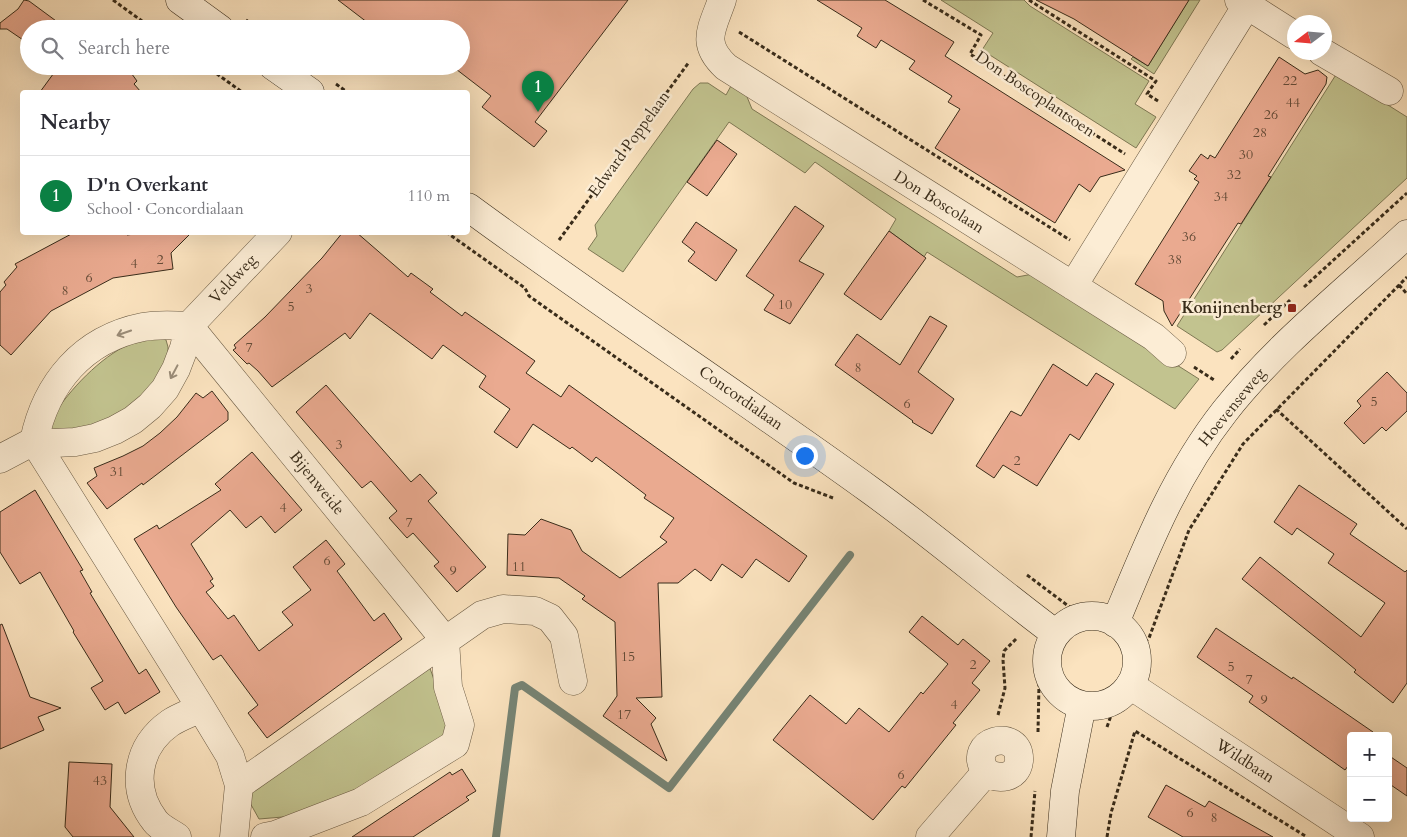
<!DOCTYPE html>
<html lang="en">
<head>
<meta charset="utf-8">
<style>
  body { margin:0; font-family:Cardo,serif; background:#f2f2f3; color:#2b2b33 }
  .controls { position:absolute; right:15px; bottom:15px; display:grid; overflow:hidden; border-radius:5px; box-shadow:0 5px 20px #0002 }
  .controls button { width:45px; height:45px; display:grid; place-items:center; padding:0; border:0; border-bottom:1px solid #e1e1e2; background:#fff; color:#2b2b33; font:25px sans-serif }
  .compass { position:absolute; left:1287px; top:15px; width:45px; height:45px; border-radius:50%; background:#fff; box-shadow:0 5px 20px #0002; rotate:254deg }
  .you { position:absolute; left:804px; top:455px; width:18px; height:18px; margin:-12px; border:4px solid #fff; border-radius:50%; background:#1a73e8; box-shadow:0 0 0 8px #1a73e833 }
  .badge { display:grid; place-items:center; width:32px; height:32px; border-radius:50%; background:#0b8043; color:#fff; font-size:16px; font-weight:700 }
  .pin { position:absolute; translate:-50% -41px; filter:drop-shadow(0 1px 2px #0008) }
  .pin::after { content:''; position:absolute; top:26px; width:18px; height:15px; background:inherit; clip-path:polygon(0 0,100% 0,50% 100%) }
  .list { margin:0; padding:0; list-style:none }
  h2 { display:flex; justify-content:space-between; align-items:center; height:65px; margin:0; padding:0 20px; font-size:21px }
  h2 small { font-size:16px; font-weight:400; color:#7c7c81 }
  .list li { display:grid; grid-template-columns:32px 1fr auto; gap:15px; align-items:center; box-sizing:border-box; height:80px; padding:0 20px; border-top:1px solid #e1e1e2 }
  .list b { display:block; font-size:19px; white-space:nowrap }
  .list p { margin:0; font-size:16px; white-space:nowrap; color:#7c7c81 }
  .list em { font-size:16px; font-style:normal; color:#7c7c81 }
  .icon { flex:none; width:28px; height:28px; fill:none; stroke:currentColor; stroke-width:2; stroke-linecap:round; stroke-linejoin:round }
  .map { position:relative; flex:none; width:1407px; height:837px; overflow:hidden }
  .search { position:absolute; background:#fff; box-shadow:0 5px 20px #0002; left:20px; top:20px; width:450px; height:55px; display:flex; align-items:center; gap:12px; box-sizing:border-box; padding:0 18px; border-radius:28px; color:#7c7c81; font-size:19px }
  .panel { position:absolute; background:#fff; box-shadow:0 5px 20px #0002; left:20px; top:90px; width:450px; height:145px; border-radius:5px }
  .map>svg:first-child { display:block }
</style>
</head>
<body>
<div class="map">
<svg width="1407" height="837" viewBox="0 0 1407 837">
  <rect width="100%" height="100%" fill="#fbe3bf"/>
  <filter id="stains"><feTurbulence type="fractalNoise" baseFrequency=".004" numOctaves="4"/><feColorMatrix values="0 0 0 0 .2 0 0 0 0 .09 0 0 0 0 .02 0 0 0 .5 -.17"/></filter>
  <radialGradient id="worn" r=".72"><stop offset=".6" stop-color="#630" stop-opacity="0"/><stop offset="1" stop-color="#630" stop-opacity=".3"/></radialGradient>
  <path fill="#c2c38f" stroke="#7e7854" d="M941 0H1024L1030 6 1149 81 1135 104 1156 117 1136 148 982 50 993 33Z
    M1187 0H1200L1154 74 1131 59 1133 57 1148 66 1188 1Z
    M1337 73 1407 117V178L1222 350 1217 352 1177 326Z
    M700 83H708L726 95 732 84 745 92 752 109 1017 277 1033 274 1199 379 1175 409 927 252 924 257 889 231 896 219 815 162 805 173 729 122 623 272 588 249 597 236 595 225 693 89Z
    M162 338 166 340 168 347V354L158 379 123 416 40 441C46 430 51 419 57 410 74 385 106 352 135 342 144 339 153 339 162 338Z
    M427 660 446 713V744L318 814 259 819 249 801 250 788Z"/>
  <g fill="none" stroke-linecap="round" stroke-linejoin="round">
    <path stroke="#768475" stroke-width="8" d="M496 837 515 688 522 685 669 788 850 555"/>
  </g>
  <path fill="#eaaa90" stroke="#392c1a" d="M24 0 29 1 67 29H29V44L7 29H0V23L18 9Z
    M338 0H628L535 122 547 131 534 147 482 107 491 96 452 66H461V29H376Z
    M817 0H885L954 42 945 56 1125 170 1100 177 1090 192 1079 184 1055 223 935 148 960 109 948 102 952 96 909 69 915 61 881 40 876 48 857 36 862 28Z
    M1036 0H1189L1148 66 1074 19Z
    M1279 57 1305 74 1318 70 1327 77 1326 84 1268 176 1271 177 1241 224 1238 223 1172 326 1164 311 1163 301 1135 284 1199 182 1194 179 1197 176 1189 171 1201 154 1208 159 1210 155 1215 158Z
    M59 66H126L137 81 134 84 141 92H40Z
    M717 140 737 154 707 196 687 182Z
    M795 206 824 226 799 261 824 274 790 324 764 310 774 295 746 276Z
    M696 222 737 250 716 281 688 261 695 252 682 242Z
    M889 231 926 258 881 320 844 294Z
    M75 232H126L127 235 149 232H192L171 253 173 269 113 278 51 311 11 355 0 345V292L6 285 4 282 17 267 15 264Z
    M343 232H356L408 277 411 273 433 289 430 292 462 316 465 312 535 361 526 373 561 397 569 385 807 556 789 582 756 559 742 578 722 564 711 581 695 569 678 583H658L662 697 636 698 656 718 651 724 667 761 603 716 617 696 615 622 582 599 585 596 559 578 507 575 508 534 525 535 541 519 571 530 582 551 620 578 667 542 660 537 674 518 644 498 646 495 596 457 592 462 572 447 570 449 533 424 517 448 494 432 510 409 479 387 486 376 443 345 432 359 370 313 350 339 345 333 272 387 258 371 249 363 247 364 233 350 236 348 234 345 265 317 322 258Z
    M930 316 947 326 918 372 954 399 932 434 912 422 913 421 835 365 857 334 900 365Z
    M1053 364 1087 386 1096 373 1114 384 1079 440 1070 434 1037 486 1003 465 994 478 976 466 1011 411 1021 416Z
    M1387 372 1407 393V411L1386 431 1382 427 1364 444 1344 423 1361 406 1357 401Z
    M326 385 411 482 420 474 437 493 428 501 486 567 457 592 434 566 439 562 413 533 407 538 389 518 397 511 371 481 362 488 296 412Z
    M212 391 228 412V420L143 485 142 483 107 509 87 483 97 476 94 468 123 456 143 446 160 433 177 417 196 393 203 398Z
    M252 452 302 510 275 533 261 516 246 528 230 510 191 544 213 579 210 581 214 586 206 592 228 619 234 615 259 651 293 625 282 612 311 590 293 567 326 540 345 564 337 571 374 621 384 613 402 639 267 738 248 713 258 705 221 655 213 660 176 607 134 539 157 525 159 529 221 490 215 484Z
    M1299 485 1357 524 1350 534 1405 572 1407 570V683L1393 703 1354 672 1356 670 1338 655 1242 579 1260 557 1361 637 1385 603 1328 563 1334 554 1297 528 1292 535 1274 522Z
    M35 490 83 570 80 571 92 592 90 593 139 674 146 669 160 692 125 714 118 702 105 710 91 688 103 681 73 632 74 631 40 572 20 584 0 552V512Z
    M922 616 958 645 963 639 990 661 972 683 980 690 953 723 956 725 905 788 902 786 873 820 773 740 810 695 846 724 859 708 889 732 921 692 923 694 948 664 909 632Z
    M2 624 30 697 61 708 38 717 44 730 0 749V625Z
    M1216 628 1292 679 1293 677 1373 732 1370 736H1351V762L1345 770 1249 702 1253 696 1197 657Z
    M1388 755 1407 768V796L1388 783Z
    M69 762 112 764 110 807 134 837H73L65 827Z
    M462 769 476 791 466 797 469 800 413 837H352L450 772 452 775Z
    M1166 785 1205 807 1209 801 1273 837H1183L1148 817Z"/>
  <g fill="none" stroke-linecap="round" stroke-linejoin="round">
    <defs>
      <path id="street" d="M722 0C712 29 700 43 726 67L1154 337 1172 353
        M1239 0 1294 35
        M1322 52 1389 91
        M1073 286 1247 5
        M189 326 445 640 448 687 460 725 455 744 361 802 275 835 265 837
        M34 441 201 708 230 756 239 785 234 837
        M34 441C46 383 83 339 143 327 158 324 174 325 189 326
        M0 459 34 441 54 443 75 442 95 438 115 430 133 420 150 406 165 389 176 369 184 348 189 326 278 232
        M1130 685 1360 837
        M239 785 482 615 503 609 535 611 550 618 564 636 573 681
        M177 837C170 832 160 828 155 821 130 789 136 747 170 723 179 717 191 713 201 708
        M930 837 986 772C964 740 1021 726 1019 761 1017 779 998 780 986 772"/>
      <path id="secondary" d="M180 0 220 29
        M273 66 310 92
        M468 207C600 304 737 394 870 490 934 536 993 587 1056 634
        M1047 661a45 45 0 1 1 90 0a45 45 0 1 1-90 0Z
        M1115 623C1146 548 1174 476 1225 411 1277 345 1346 291 1407 234
        M1061 837 1065 791 1082 705"/>
    </defs>
    <use href="#street" stroke="#6a5a43" stroke-width="29"/>
    <use href="#secondary" stroke="#392c1a" stroke-width="29"/>
    <path stroke="#392c1a" stroke-width="3" stroke-dasharray="4 2.5" stroke-linecap="butt" d="M113 0 153 29
      M923 0 981 35 970 54 1125 154
      M1029 0 1156 81 1147 94 1158 101
      M246 20 258 29
      M739 32 1070 240
      M206 66 242 92
      M336 84 347 92
      M446 232 525 288 529 296 794 483 833 498
      M559 240 689 62
      M1399 285 1407 294
      M1304 287 1407 193
      M1264 325 1290 300
      M1231 359 1240 349
      M1194 367 1214 380
      M1276 409 1407 529
      M1027 575 1083 617
      M1136 652 1149 638 1189 530 1243 444 1407 277
      M998 715 1005 688 1003 660 1004 651 1017 638
      M1107 727 1114 707
      M1038 732 1039 684 1047 662 1043 658
      M1031 837 1035 791
      M1107 837 1111 813 1135 731 1307 837"/>
    <use href="#street" stroke="#fcedd5" stroke-width="28"/>
    <use href="#secondary" stroke="#fcedd5" stroke-width="28"/>
  </g>
  <defs><path id="oneway-shaft" d="M-6 0H5M1.5-3L5.5 0L1.5 3" fill="none" stroke-width="1.6" stroke-linecap="round" stroke-linejoin="round" transform="scale(1.25)"/></defs>
  <g stroke="#9a8c78">
    <use href="#oneway-shaft" transform="translate(124 333) rotate(161)"/>
    <use href="#oneway-shaft" transform="translate(174 372) rotate(118)"/>
  </g>
  <rect fill="#8f2418" stroke="#fcedd5" stroke-width="2" x="1287" y="303" width="10" height="10" rx="2.5"/>
  <g text-anchor="middle" dominant-baseline="central" stroke-width="5" stroke-linejoin="round" paint-order="stroke">
    <g font-size="14" fill="#654c38">
      <text x="1290" y="80">22</text>
      <text x="1293" y="102">44</text>
      <text x="1271" y="114">26</text>
      <text x="1260" y="132">28</text>
      <text x="1246" y="154">30</text>
      <text x="1234" y="174">32</text>
      <text x="1221" y="196">34</text>
      <text x="1189" y="236">36</text>
      <text x="160" y="259">2</text>
      <text x="1175" y="259">38</text>
      <text x="134" y="263">4</text>
      <text x="89" y="277">6</text>
      <text x="309" y="288">3</text>
      <text x="65" y="290">8</text>
      <text x="785" y="304">10</text>
      <text x="291" y="306">5</text>
      <text x="249" y="347">7</text>
      <text x="858" y="367">8</text>
      <text x="1374" y="401">5</text>
      <text x="907" y="403">6</text>
      <text x="339" y="444">3</text>
      <text x="1017" y="460">2</text>
      <text x="117" y="471">31</text>
      <text x="283" y="507">4</text>
      <text x="409" y="522">7</text>
      <text x="327" y="560">6</text>
      <text x="519" y="566">11</text>
      <text x="453" y="570">9</text>
      <text x="628" y="656">15</text>
      <text x="973" y="664">2</text>
      <text x="1231" y="666">5</text>
      <text x="1249" y="679">7</text>
      <text x="1264" y="699">9</text>
      <text x="954" y="704">4</text>
      <text x="624" y="714">17</text>
      <text x="901" y="774">6</text>
      <text x="100" y="780">43</text>
      <text x="1190" y="812">6</text>
      <text x="1214" y="817">8</text>
    </g>
    <g font-size="16" fill="#392c1a" stroke="#fcedd5">
      <text transform="translate(1035 94) rotate(34)">Don Boscoplantsoen</text>
      <text transform="translate(629 144) rotate(-54)">Edward Poppelaan</text>
      <text transform="translate(939 202) rotate(32)">Don Boscolaan</text>
      <text transform="translate(233 279) rotate(-47)">Veldweg</text>
      <text transform="translate(741 398) rotate(35)">Concordialaan</text>
      <text transform="translate(1232 407) rotate(-51)">Hoevenseweg</text>
      <text transform="translate(317 483) rotate(51)">Bijenweide</text>
      <text transform="translate(1245 761) rotate(33)">Wildbaan</text>
    </g>
    <g font-size="16" font-weight="bold" fill="#392c1a" stroke="#fcedd5" text-anchor="end">
      <text x="1282" y="308">Konijnenberg</text>
    </g>
  </g>
  <rect width="100%" height="100%" filter="url(#stains)"/>
  <rect width="100%" height="100%" fill="url(#worn)"/>
</svg>
<div class="controls">
<button>+</button>
<button>−</button>
</div>
<svg class="compass" viewBox="-18 -18 36 36"><path d="M0-13l5 13h-10z" fill="#e53935"/><path d="M0 13l5-13h-10z" fill="#7c7c81"/></svg>
<div class="you"></div>
<div class="pin badge" style="left:538px;top:112px">1</div>
<div class="search"><svg class="icon" aria-label="search" viewBox="0 0 24 24"><circle cx="10" cy="10" r="6"/><path d="M15 15l6 6"/></svg>Search here</div>
<section class="panel">
<h2>Nearby<small></small></h2>
<ul class="list">
<li><span class="badge">1</span><div><b>D'n Overkant</b><p>School · Concordialaan</p></div><em>110 m</em></li>
</ul>
</section>
</div>
</body>
</html>
